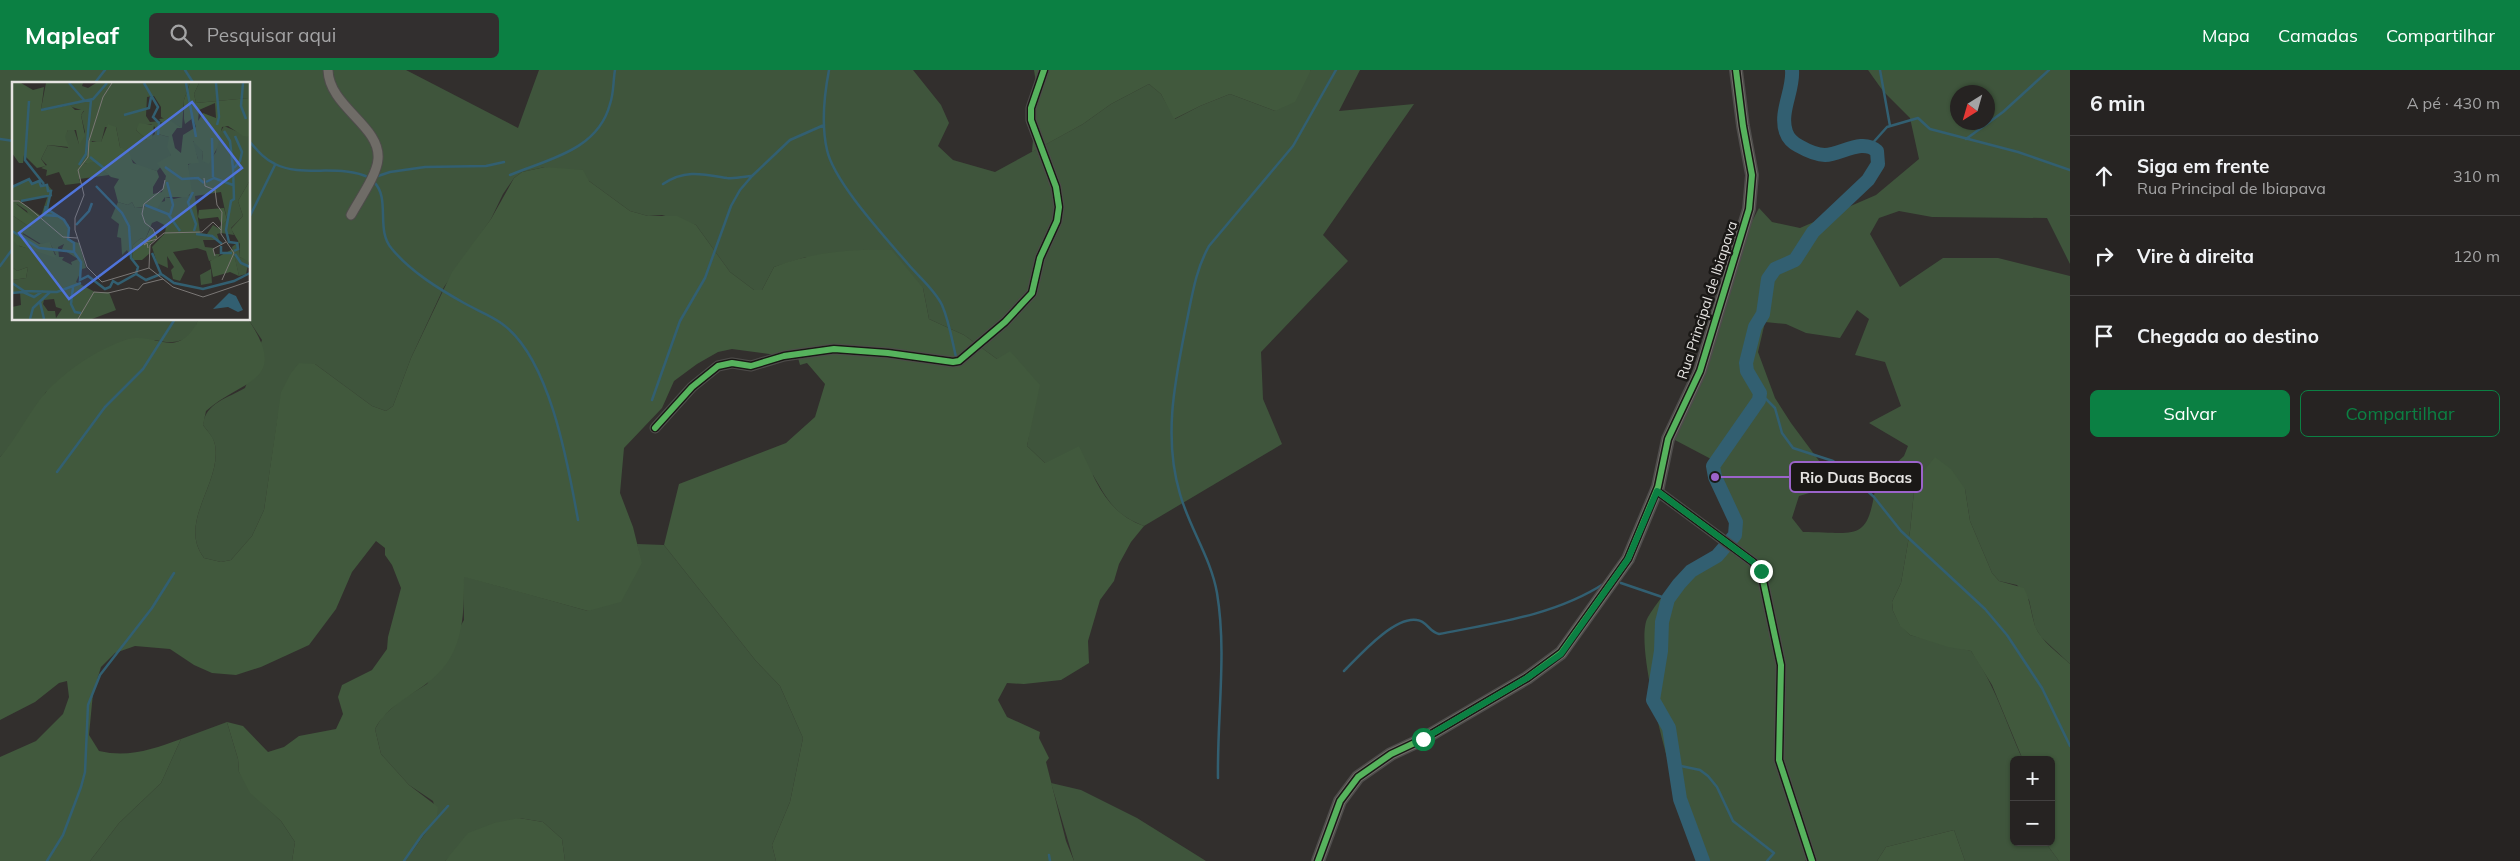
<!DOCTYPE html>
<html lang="pt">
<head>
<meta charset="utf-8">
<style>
  body { margin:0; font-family:Mulish,sans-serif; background:#322f2f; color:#f1f3f6 }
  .controls { position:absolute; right:15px; bottom:15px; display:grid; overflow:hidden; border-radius:8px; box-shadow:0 1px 4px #0004 }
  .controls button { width:45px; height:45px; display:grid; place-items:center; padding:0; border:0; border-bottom:1px solid #424040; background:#262322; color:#f1f3f6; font:25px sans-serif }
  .compass { position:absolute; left:1950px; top:15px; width:45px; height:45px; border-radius:50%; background:#262322; box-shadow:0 1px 4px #0004; rotate:217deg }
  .stop { position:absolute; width:15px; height:15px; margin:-11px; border:4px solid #0b8043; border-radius:50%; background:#fff }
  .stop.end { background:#0b8043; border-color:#fff; box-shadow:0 1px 5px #0008 }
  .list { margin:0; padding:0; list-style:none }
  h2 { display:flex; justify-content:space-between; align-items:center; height:65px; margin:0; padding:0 20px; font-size:21px }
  h2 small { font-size:16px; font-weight:400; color:#a4a4a5 }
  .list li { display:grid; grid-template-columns:32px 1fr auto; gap:15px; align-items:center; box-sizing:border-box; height:80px; padding:0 20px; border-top:1px solid #424040 }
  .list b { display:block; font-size:19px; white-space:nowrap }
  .list p { margin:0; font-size:16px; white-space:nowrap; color:#a4a4a5 }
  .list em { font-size:16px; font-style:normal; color:#a4a4a5 }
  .actions { display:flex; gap:10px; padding:15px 20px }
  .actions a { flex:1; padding:11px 0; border:1px solid #0b8043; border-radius:8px; text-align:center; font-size:18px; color:#0b8043 }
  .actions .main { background:#0b8043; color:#fff }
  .icon { flex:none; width:28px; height:28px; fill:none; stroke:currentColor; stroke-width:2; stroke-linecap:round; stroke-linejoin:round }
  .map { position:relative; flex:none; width:2070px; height:791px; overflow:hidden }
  header { display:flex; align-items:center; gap:30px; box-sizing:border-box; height:70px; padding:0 25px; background:#0b8043; color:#fff }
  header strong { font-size:24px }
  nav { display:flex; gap:28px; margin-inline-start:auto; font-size:18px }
  .search { width:350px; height:45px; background:#322f2f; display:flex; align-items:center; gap:12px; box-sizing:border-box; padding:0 18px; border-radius:8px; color:#a4a4a5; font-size:19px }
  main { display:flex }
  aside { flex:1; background:#262322 }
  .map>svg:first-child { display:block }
</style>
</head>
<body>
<header>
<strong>Mapleaf</strong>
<div class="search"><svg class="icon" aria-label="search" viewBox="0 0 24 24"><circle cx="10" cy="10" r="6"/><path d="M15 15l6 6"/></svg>Pesquisar aqui</div>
<nav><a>Mapa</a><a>Camadas</a><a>Compartilhar</a></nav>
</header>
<main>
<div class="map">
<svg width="2070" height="791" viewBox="0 0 2070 791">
  <rect width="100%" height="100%" fill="#322f2d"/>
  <path fill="#3f553c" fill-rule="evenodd" d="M0 0H406L518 58 539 0H913L941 35 949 53 938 76 953 90 995 102 1083 54 1111 34 1149 14 1161 24 1175 49 1200 36 1230 24 1275 41 1311 0H1360L1339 41 1414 34 1323 165 1348 191 1261 282 1263 329 1282 374 1144 456C1115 445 1108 431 1093 405L1045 393 1027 376 1031 352 997 289 964 265 929 249 923 218 806 187 774 197 762 220H754L730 202 696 155 662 145 648 146 630 141 589 111 545 97 522 102 514 108 503 124 491 149 444 217 411 288 393 336 386 341 372 336 315 294 278 346 264 440 252 466 231 490 221 492 204 488C177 452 222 414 215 375 214 368 208 362 203 355 205 333 228 328 245 318L262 270 248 249 249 14H14V249H198C194 272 174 275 155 270L46 322 15 371 0 387Z
    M1868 0H2070V194L2047 148 1932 147 1899 141 1879 148 1870 164 1900 217 1943 188H1998L2070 206V594L2041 567 2035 557 2029 530 2017 515 1999 511 1992 503 1970 451 1965 419 1915 412 1910 461 1901 513 1892 532 1893 541 1900 555 1910 565 1971 581C1995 614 2006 653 2023 690H2014V772H2045L2059 791H1965L1954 760 1886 777 1877 791H1810L1809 788 1805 791H1700C1685 755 1630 577 1648 547 1656 534 1667 519 1679 509 1684 505 1691 504 1696 500 1711 488 1726 471 1735 454L1711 389 1673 369 1736 182 1759 138 1772 152 1800 158 1876 125 1919 89 1910 48 1883 21ZM1958 22H1988V52H1958ZM1857 240 1869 249 1855 285 1885 292 1901 336 1869 353 1908 376 1904 386 1876 412C1868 474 1858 462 1803 462L1792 448 1799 426 1837 415 1791 353 1775 328 1758 282 1765 252 1786 254 1806 263 1840 268Z
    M637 474 664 475 756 591 780 616 803 668 790 732 772 775 776 791H565L562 769 543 752 519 748 451 785 445 791H405L437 747 433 731 409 715 381 684 375 659 382 647 401 630 427 614 464 550 463 506 588 541 641 493Z
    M227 652 238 689 239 702 264 735 281 751 295 772 292 791H90L119 753 161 713 181 669Z
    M1051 713 1081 720 1137 748 1206 791H1074Z"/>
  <path fill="#41593d" d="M1034 0H1311L1295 32 1275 41 1230 24 1200 36 1174 49 1161 24 1149 14 1111 34 1083 54 1032 82 1037 19Z
    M545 97 583 100 589 111 630 141 648 146H677L696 155 730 202 754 220H762L774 197C811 182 853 179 892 180L923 218 929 249 964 265 997 289 1010 281 1040 315 1027 376 1045 393 1079 376C1096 410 1105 442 1144 456L1131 472 1119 494 1114 511 1100 530 1088 571 1089 593 1061 610 1024 614 1007 613 998 630 1007 647 1040 662 1039 668 1049 688 1046 692 1066 771 1074 791H776L772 775 790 732 803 668 780 616 756 591 664 475 679 414 786 373 815 347 825 314 807 293 800 295 798 288 732 279 718 282 697 294 674 311 662 338 624 378 620 423 633 457 642 493 621 532 588 541 464 507C464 548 464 587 426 614 406 629 387 637 375 659L381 684 409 715 438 737 437 747 405 791H292L295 772 281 751 250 723 239 702 238 689 227 652 243 656 268 682 284 677 299 666 336 659 343 644 338 627 342 615 372 600 387 579 388 567 401 518 392 495 385 485V478L376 471 352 502 336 539 309 575 261 597 236 605 212 603 194 595 170 579 135 576 115 583 101 597 93 623 89 665 99 681C129 688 153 679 181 669L161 713 119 753 90 791H0V687L36 671 63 644 69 627 67 611 59 613 35 632 0 650V387C18 367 29 341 47 321 62 305 85 288 106 278 115 274 128 267 138 268 160 268 174 282 191 262 194 257 197 255 198 249H248C291 313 242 309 206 341L203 355C208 362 214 367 215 375 222 414 177 452 204 488L221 492 231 490 252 466 264 440 281 322 291 303 299 293 315 294 372 336 386 341 393 336 411 288 452 202 491 149 514 108 522 102Z
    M1935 387 1951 399 1965 419 1970 451 1992 503 1999 511 2024 518C2030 530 2031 543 2035 556 2041 571 2058 583 2070 594V791H2059L2045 772H2051V690H2023L1992 615 1971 581 1948 577 1910 565 1900 556 1893 541 1892 532 1901 513 1910 461 1915 412Z
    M519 748 543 752 562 769 565 791H445L468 763 494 753Z
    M1954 760 1965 791H1877L1886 777Z"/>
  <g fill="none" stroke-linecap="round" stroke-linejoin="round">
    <path stroke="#325f71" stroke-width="2.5" d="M185 0 194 14
      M829 0C824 26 821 54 827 80 834 112 885 167 908 194 919 207 935 220 942 235 949 251 952 270 956 287
      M1880 0 1890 56
      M94 14 105 0
      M0 69 14 71
      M1966 69 2003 42 2049 0
      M249 71C257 80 264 89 275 94 302 108 341 93 370 108
      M1870 76 1887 57 1918 48 1930 59 2018 82 2070 100
      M510 105C549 89 598 80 610 34 614 23 613 11 615 0
      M375 107 390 102 425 97 486 96 504 92
      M374 112C391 129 375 160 392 179 411 202 439 219 464 233 476 240 490 245 501 253 550 287 568 394 578 450
      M663 114C685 99 703 104 727 108 734 109 743 107 751 106
      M249 148 275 95
      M0 196 14 177
      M1760 323 1775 338 1782 363 1793 378 1833 391 1845 400 1874 427 1901 461 1985 539 2007 565 2042 618 2070 676
      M652 330 680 251 705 208 731 136 740 120 752 106 790 70 824 55
      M57 402 105 337 143 299 175 249
      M1621 513 1668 529
      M1344 601C1359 586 1394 546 1417 550 1427 551 1429 562 1439 564 1496 553 1556 545 1605 513
      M1676 695 1700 700 1708 706 1717 717 1733 751 1774 783 1767 791
      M1218 708C1217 646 1227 583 1217 523 1211 488 1189 457 1180 424 1163 367 1175 311 1186 255 1192 227 1195 201 1209 176L1293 76 1336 0
      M1049 785 1050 791
      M47 791 63 765 81 717 85 702 88 635 100 605 152 538 174 503
      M404 791 422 765 448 736"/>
    <path stroke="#325f71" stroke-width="14" d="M1703 791 1680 729 1669 658 1653 630 1661 581 1662 552 1668 529 1679 514 1691 501 1717 486 1735 465 1736 452 1715 407 1713 396 1759 330 1760 323 1747 301 1746 293 1755 257 1763 244 1768 209 1775 199 1795 190 1813 162 1868 110 1878 94 1877 81C1862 68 1842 84 1825 85 1816 85 1806 80 1799 76 1793 73 1788 68 1786 62 1779 42 1794 20 1792 0"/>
    <defs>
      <path id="minor" d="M328 0C329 37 381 56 378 89 377 105 359 130 351 145
        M655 358 692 317 718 296 732 293 751 296 784 286 834 279 888 283 953 292 959 291 1005 252 1032 223 1040 188 1057 151 1059 137 1056 117 1031 50V38L1044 0
        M1657 421 1753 492 1761 501 1781 595 1779 690 1812 791"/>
      <path id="tertiary" d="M1318 791 1340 731 1358 707 1391 684 1423 669 1527 608 1561 583 1628 489 1658 417 1668 369 1700 301 1749 139 1752 105 1743 56 1736 0"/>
    </defs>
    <use href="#minor" stroke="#4e4c4b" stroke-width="11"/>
    <use href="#tertiary" stroke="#4e4c4b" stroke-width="14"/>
    <use href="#minor" stroke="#6f6c67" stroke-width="9"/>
    <use href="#tertiary" stroke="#6f6c67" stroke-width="11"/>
    <defs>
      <path id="cycleway" d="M655 358 692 317 718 296 732 293 751 296 784 286 834 279 888 283 953 292 959 291 1005 252 1032 223 1040 188 1057 151 1059 137 1056 117 1031 50V38L1044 0
        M1657 421 1753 492 1761 501 1781 595 1779 690 1812 791
        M1318 791 1340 731 1358 707 1391 684 1423 669 1527 608 1561 583 1628 489 1658 417 1668 369 1700 301 1749 139 1752 105 1743 56 1736 0"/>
    </defs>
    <use href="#cycleway" stroke="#1a1816" stroke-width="9"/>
    <use href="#cycleway" stroke="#56b35d" stroke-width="6"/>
  </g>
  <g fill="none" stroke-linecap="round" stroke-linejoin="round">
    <path stroke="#0b8043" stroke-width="6" d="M1423 669 1527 608 1561 584 1628 489 1657 421 1753 492 1761 501"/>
  </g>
  <g text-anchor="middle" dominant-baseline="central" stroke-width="5" stroke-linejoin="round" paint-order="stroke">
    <g font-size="14" fill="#e6e4e2" stroke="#1a1816">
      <text transform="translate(1707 230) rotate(-72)">Rua Principal de Ibiapava</text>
    </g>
  </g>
  <g transform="translate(12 12)">
    <rect width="238" height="238" fill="#322f2d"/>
    <path d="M34 1H71L70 4 76 6 84 1H178L172 18 170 46 149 35V25L142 14 135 15 134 34 138 40 150 39 146 43V52L157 55 159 73 145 89 126 84 108 65 104 45H93L89 61 80 59 72 82 82 79 97 93 67 97 69 101 53 103 47 90 34 94 35 88 29 86 35 83 29 77 36 63 56 66 52 55 56 48 62 47 67 62 73 50 69 33 72 29 54 23 29 27ZM128 42H139L143 45V52L135 58 124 48ZM187 1H237L238 16 184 21 182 12ZM212 44 238 55 237 100 226 119 231 134 219 146 222 153 209 151 205 152 207 158H191L193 165 202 166V172H208L205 177 197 179 194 169 185 166 161 170 173 189 168 199 161 197 159 188 162 185 155 174 156 186 145 181 140 165 153 151 154 144 145 139 140 141 133 158 129 156 121 163 120 178 115 168 110 173 109 156 105 155 107 142 99 136 106 120 116 123 120 120 123 126 133 125 153 119V115L162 117 178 113 176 83 186 77 180 60H184L191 70 190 79 198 78 204 70 206 54ZM209 110 215 138 206 146 201 143 195 152 188 151 183 114ZM17 97 20 101 27 99 29 103 35 102 40 108 36 126 57 143 56 158 67 161 74 186 70 187 64 200 83 210H97L104 228 80 237H0V225L9 223 8 210 0 211V198L14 196 16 185 5 189 0 185V133L19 146 15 129 5 122 0 123V105ZM36 113 29 134 8 119ZM11 151 29 162 38 161 44 173 7 164ZM52 162 50 167 66 177 59 180 60 183 50 178 52 175H47L46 165ZM42 217 44 225 50 227 44 236 43 229H36L31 222 32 218ZM227 159 228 175 237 179 234 192 227 194 220 165ZM199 187 200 201 189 203 188 193Z" fill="#3f553c" fill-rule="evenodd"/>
    <path d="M0 1H9L21 8 32 5 29 28 58 23 63 28H72L69 33 73 54 67 63 64 48H56L53 55 57 65 36 63 29 77 34 84 25 86 12 73 11 81H7L0 71ZM178 1H187L182 12 184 21 237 16V55L231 54 216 44 210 45 205 66 197 82 190 79 191 70 181 59 187 81 176 82 180 110 175 115H153L144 128 137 124 123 126 120 120 116 123 106 120 102 105 107 97 99 95 82 80 72 82 76 60H89L96 42 104 45 108 65 117 70 121 81 145 89 147 95 141 105V112L150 110 154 94 145 81 159 73 155 65 157 55 146 52V43L150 41 147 37 154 36 170 46H165L160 53 163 66 169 71 171 53 184 45 181 36 173 42 172 37V18ZM203 21 204 36 191 31 186 39 187 28ZM127 41 142 43 140 57 135 58 124 48ZM237 100 238 179 237 180 228 175V162L219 147 231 134 226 119ZM3 121 23 137 19 146 0 133V123ZM212 126 215 138 210 143 206 135 188 137 186 135 187 128ZM139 145 145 156 138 162V171L130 178H120L121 163 129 156 133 158ZM7 150 27 162 38 160 44 176 5 163 1 158ZM221 167 227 194 218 190 201 195 198 179ZM0 185 5 189 16 185 14 196 0 198Z" fill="#41593d" fill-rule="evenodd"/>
    <path d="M217 211 224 214 231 228 226 230 216 225 201 227Z" fill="#325f71"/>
    <path fill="none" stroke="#325f71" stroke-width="2.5" d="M57 1 72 18M132 1 146 25 141 35 147 41 146 53M174 1 184 55M204 1 207 35 205 43M231 1 229 24 234 37M17 19 13 78 32 102M29 28 81 17 95 1M112 33 137 26 139 15M212 49 218 59 221 86 222 117 219 119 214 148 217 160 225 161 226 167 222 169M200 56 201 95M78 75 93 87M67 83 74 72 79 18M153 85 170 97 186 96 192 101M222 86 228 79 230 70 223 54M155 100 161 123 158 133M194 100 202 96 221 103M84 104 110 131 117 144 119 176 126 185 124 192M0 105 17 97 20 102 27 99 29 104 35 103 36 109H39L35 127 52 138 57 146 56 157 62 161V170L69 180 68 198 76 194 93 207 98 205 101 199 106 202 124 192 134 198 149 192 162 201 191 207 222 199 238 191M181 110 176 120 184 142 182 149M9 119 40 113M133 123 156 132 168 149M34 124 32 133 46 134M64 143 77 129 80 121M0 149 27 166 63 170M184 152 200 154 210 162M209 164V171H220M140 171 149 192M223 172 229 181 238 185M0 201 12 209 45 210 69 201M61 205 59 222 63 230 69 231M0 211 11 210 22 215 31 209M28 220 32 237M18 237 21 226 38 210"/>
    <path fill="none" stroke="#7a7775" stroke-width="1" d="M100 1 91 15 77 59 76 75 66 88 72 113 63 136V148L75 185 90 200 137 186M192 96 193 104 203 108 205 123 210 130 209 152 222 171 210 198M0 119H7L17 126 51 155 65 156M145 156 141 147 133 141 130 132 132 122 151 107 153 98M136 166 135 161 132 163 134 160 145 157M203 174 201 167 214 160M137 186 161 205 191 215 238 199M137 186 138 163 152 151 190 150 201 140 209 148M66 237 82 210 96 211 117 206 126 208 131 202 151 197"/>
    <path fill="#4f74da" fill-opacity="0.15" stroke="#4f74da" stroke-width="2.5" d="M180 20 230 86 57 217 7 151Z"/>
    <rect width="238" height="238" fill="none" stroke="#e6e4e2" stroke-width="2.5"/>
  </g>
  <path fill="none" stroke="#9b63ca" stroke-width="2" d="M1715 407L1790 407"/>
  <circle fill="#9b63ca" stroke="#1a1816" stroke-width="2" cx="1715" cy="407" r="5"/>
  <rect fill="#1a1816" stroke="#9b63ca" stroke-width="2" x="1790" y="392" width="132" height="30" rx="5"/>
  <g font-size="15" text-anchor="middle" font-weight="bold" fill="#e6e4e2">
    <text x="1856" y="413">Rio Duas Bocas</text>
  </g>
</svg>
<div class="controls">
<button>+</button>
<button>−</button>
</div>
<svg class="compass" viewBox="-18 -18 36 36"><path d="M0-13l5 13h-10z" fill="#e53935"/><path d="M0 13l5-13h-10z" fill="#a4a4a5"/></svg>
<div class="stop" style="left:1423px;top:669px"></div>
<div class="stop end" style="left:1761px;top:501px"></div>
</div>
<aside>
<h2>6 min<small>A pé · 430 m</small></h2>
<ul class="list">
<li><svg class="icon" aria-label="ahead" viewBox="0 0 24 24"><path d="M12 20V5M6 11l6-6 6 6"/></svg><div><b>Siga em frente</b><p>Rua Principal de Ibiapava</p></div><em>310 m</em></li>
<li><svg class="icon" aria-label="right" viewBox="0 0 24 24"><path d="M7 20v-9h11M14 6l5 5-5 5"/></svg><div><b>Vire à direita</b></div><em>120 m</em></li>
<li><svg class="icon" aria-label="arrive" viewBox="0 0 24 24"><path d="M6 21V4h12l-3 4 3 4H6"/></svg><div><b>Chegada ao destino</b></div></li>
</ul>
<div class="actions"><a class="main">Salvar</a><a>Compartilhar</a></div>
</aside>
</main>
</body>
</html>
